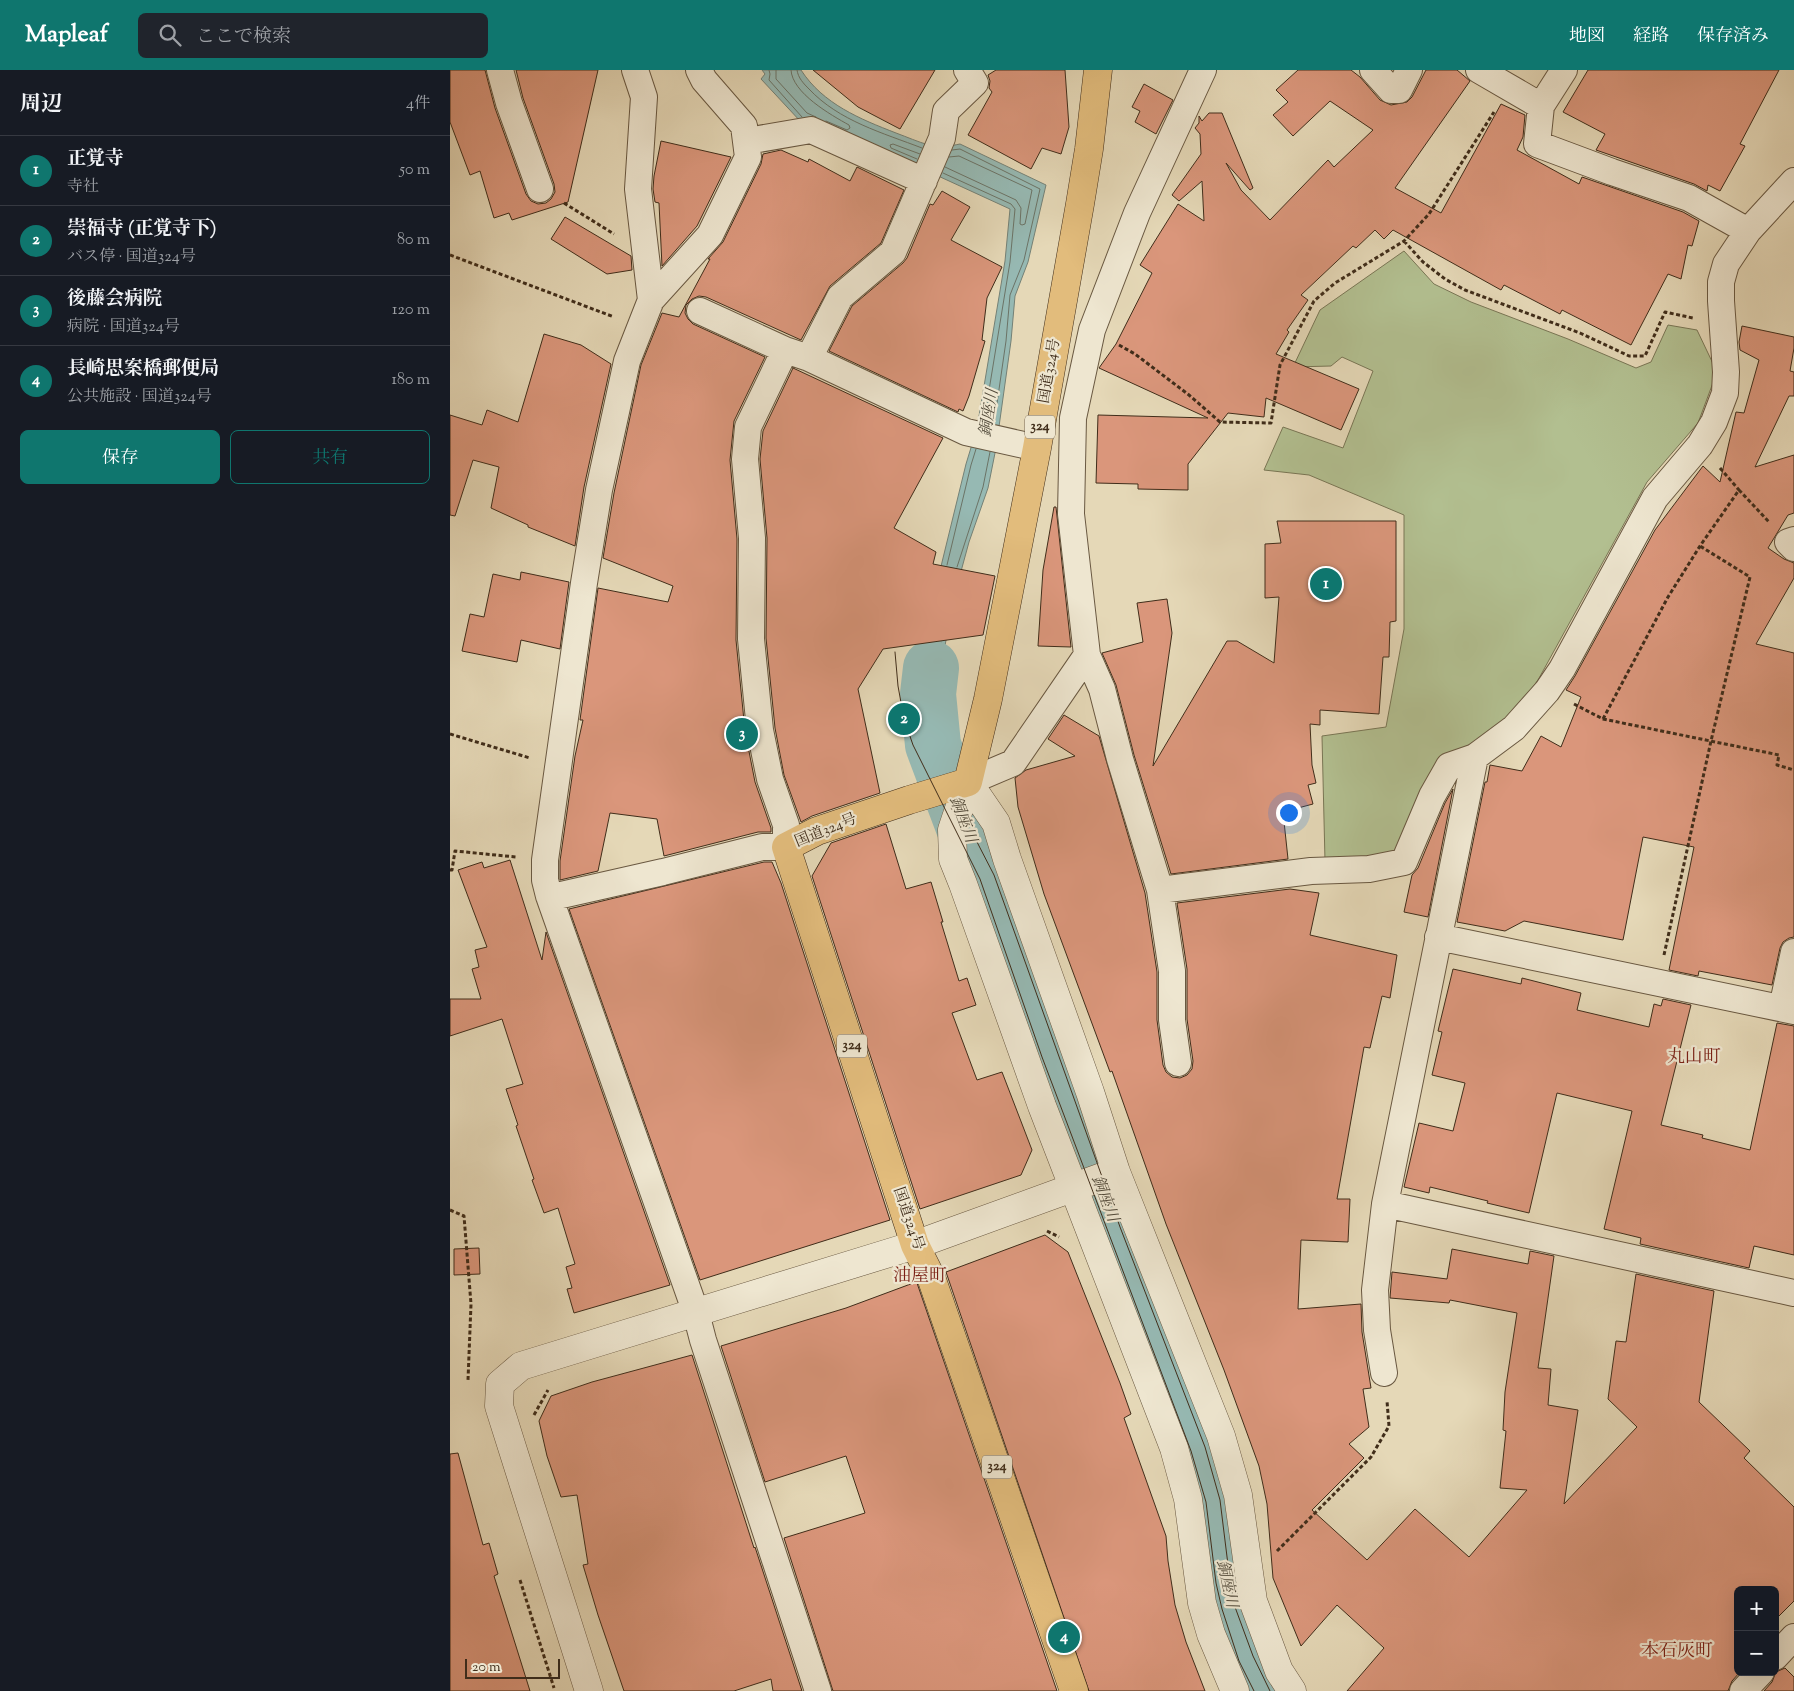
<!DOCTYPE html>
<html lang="ja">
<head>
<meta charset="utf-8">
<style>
  body { margin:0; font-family:"Sorts Mill Goudy","Noto Serif JP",serif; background:#20242c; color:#f1f3f6 }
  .controls { position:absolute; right:15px; bottom:15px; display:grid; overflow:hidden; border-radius:8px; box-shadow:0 5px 20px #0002 }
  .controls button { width:45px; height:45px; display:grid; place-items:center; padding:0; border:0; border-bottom:1px solid #363941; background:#171b24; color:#f1f3f6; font:25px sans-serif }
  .scale { position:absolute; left:15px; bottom:12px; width:95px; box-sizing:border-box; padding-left:5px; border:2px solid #402d1a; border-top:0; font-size:14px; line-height:18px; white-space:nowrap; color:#402d1a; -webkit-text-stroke:4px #eee6d0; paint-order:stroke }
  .you { position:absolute; left:838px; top:742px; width:18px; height:18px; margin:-12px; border:4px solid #fff; border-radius:50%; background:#1a73e8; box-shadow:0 0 0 8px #1a73e833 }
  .badge { display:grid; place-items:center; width:32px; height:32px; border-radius:50%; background:#0f766e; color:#fff; font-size:16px; font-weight:700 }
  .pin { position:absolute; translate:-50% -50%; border:2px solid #fff; box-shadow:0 1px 5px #0006 }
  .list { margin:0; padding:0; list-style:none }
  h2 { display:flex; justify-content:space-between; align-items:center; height:65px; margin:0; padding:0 20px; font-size:21px }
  h2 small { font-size:16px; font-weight:400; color:#9ea1a6 }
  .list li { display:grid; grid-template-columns:32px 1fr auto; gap:15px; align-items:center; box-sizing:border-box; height:70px; padding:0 20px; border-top:1px solid #363941 }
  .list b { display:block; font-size:19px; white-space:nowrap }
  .list p { margin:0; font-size:16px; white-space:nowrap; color:#9ea1a6 }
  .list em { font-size:16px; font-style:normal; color:#9ea1a6 }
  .actions { display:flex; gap:10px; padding:15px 20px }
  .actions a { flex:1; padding:11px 0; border:1px solid #0f766e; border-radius:8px; text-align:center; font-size:18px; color:#0f766e }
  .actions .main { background:#0f766e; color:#fff }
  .icon { flex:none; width:28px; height:28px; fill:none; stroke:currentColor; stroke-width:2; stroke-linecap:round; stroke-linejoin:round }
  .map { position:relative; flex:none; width:1344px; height:1621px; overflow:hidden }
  header { display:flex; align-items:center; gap:30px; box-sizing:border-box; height:70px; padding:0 25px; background:#0f766e; color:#fff }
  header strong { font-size:24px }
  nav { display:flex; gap:28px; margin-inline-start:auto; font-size:18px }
  .search { width:350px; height:45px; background:#20242c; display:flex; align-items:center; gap:12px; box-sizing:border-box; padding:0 18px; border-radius:8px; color:#9ea1a6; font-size:19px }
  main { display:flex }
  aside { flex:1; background:#171b24 }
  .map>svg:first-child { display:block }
</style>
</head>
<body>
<header>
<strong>Mapleaf</strong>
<div class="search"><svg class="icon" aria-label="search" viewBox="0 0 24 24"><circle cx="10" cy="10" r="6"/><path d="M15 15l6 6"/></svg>ここで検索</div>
<nav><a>地図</a><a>経路</a><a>保存済み</a></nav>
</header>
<main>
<aside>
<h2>周辺<small>4件</small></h2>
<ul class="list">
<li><span class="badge">1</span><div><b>正覚寺</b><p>寺社</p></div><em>50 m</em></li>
<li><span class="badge">2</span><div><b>崇福寺 (正覚寺下)</b><p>バス停 · 国道324号</p></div><em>80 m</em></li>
<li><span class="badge">3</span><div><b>後藤会病院</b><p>病院 · 国道324号</p></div><em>120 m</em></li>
<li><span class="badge">4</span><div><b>長崎思案橋郵便局</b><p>公共施設 · 国道324号</p></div><em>180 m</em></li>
</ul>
<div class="actions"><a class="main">保存</a><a>共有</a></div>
</aside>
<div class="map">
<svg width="1344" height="1621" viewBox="0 0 1344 1621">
  <rect width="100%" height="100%" fill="#e5d8b7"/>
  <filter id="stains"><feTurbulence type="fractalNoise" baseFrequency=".004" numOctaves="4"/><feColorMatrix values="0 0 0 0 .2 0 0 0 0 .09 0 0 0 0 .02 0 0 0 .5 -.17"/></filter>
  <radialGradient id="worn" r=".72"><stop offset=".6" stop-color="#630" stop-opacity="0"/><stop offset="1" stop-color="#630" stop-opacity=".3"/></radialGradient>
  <path fill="#b2bf90" stroke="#797655" d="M954 181 984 214 1021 232 1118 269 1186 298 1201 292 1218 255 1247 260 1267 302 1248 353 1197 412 1088 610 1058 651 1012 679 949 785 875 791 872 666 936 657 954 559V445L859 405 814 400 833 357 893 378 923 301 892 287 881 296 843 297 870 240Z"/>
  <path fill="#96b9b3" stroke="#748176" d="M312 0H351C373 34 410 49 446 63 457 67 468 72 479 75 489 78 500 76 510 74L596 115 578 192 565 226 561 271 546 378 538 418 519 472 504 527 494 581 493 622 490 662 483 675 462 628 484 525 516 394 527 358 555 191 560 139 486 105 351 52 311 9 315 4Z"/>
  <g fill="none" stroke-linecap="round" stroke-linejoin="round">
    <path stroke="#6b7366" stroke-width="1" d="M319 0 320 4 319 10 352 47
      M326 0V9L357 43 366 47
      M341 0C342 23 381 45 399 55L400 58 397 60 376 51
      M347 0C348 8 354 14 359 19 389 51 433 63 472 78
      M502 80 510 79 590 119 574 190 560 225 556 271 544 354
      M467 89 441 78 440 75 443 74 470 84
      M495 97 566 130 571 138 570 154 572 155 575 154 582 120 509 86 499 87
      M493 103 561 134 565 139 560 192 534 351
      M497 495 521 395 526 379
      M507 497 533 417 540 382
      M478 574 467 627 480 657 483 658 485 656 491 572
      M481 606C484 613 482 624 481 632L478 634 474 626 478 608Z"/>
    <path stroke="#96b9b3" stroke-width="56" d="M481 598 478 624 483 675 745 1371 760 1418 774 1516 789 1570 814 1621"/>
  </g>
  <path fill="#da967b" stroke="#402d1a" d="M0 0H35L45 38 76 124 81 131 88 134 96 133 101 129 105 122 104 114 73 28 66 0H148L118 132 62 150 59 143 44 148 30 101 20 105 0 52Z
    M363 0H485L450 59 408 37Z
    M546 0H615L619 57 611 84 592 78 581 99 518 65 542 22 539 18 540 11 538 5Z
    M848 0H901L910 7 930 30 941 35 957 32 962 27 976 0H1007L1020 11 945 118 991 143 1051 34 1075 45 1073 67 1067 80 1129 114 1132 107 1233 142 1249 151 1242 176 1238 175 1231 209 1218 204 1181 275 1112 240 1110 244 1054 215 1051 220 943 160 934 169 925 160 906 178 903 176 851 225 858 230 837 260 839 262 826 284 909 319 891 360 816 328 814 347 778 343 738 394V420L688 419V414L646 413 648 345 758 348 649 298 666 274 702 203 690 195 728 134 754 151 752 111 729 131 722 125 751 84 750 64 745 58 749 53V46L752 51 759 43H772L803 118 800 120 776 93 791 120 820 150 878 90 884 97 923 60 880 31 843 66 823 45 838 32 826 20Z
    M1138 0H1329L1290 74 1295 76 1270 121 1258 115 1257 121 1244 114 1146 80 1155 64 1113 42Z
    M694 14 723 30 706 64 685 52 690 41 682 37Z
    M211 71 281 87 247 156 212 196 209 133 205 132 203 119 204 106Z
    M331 80 358 92 359 89 400 111 407 97 454 120 431 173 380 216 351 270 256 227 249 226 242 229 236 235 235 243 238 249 243 254 315 287 284 351 280 390 287 469 286 570 295 661 305 712 321 758V762H308L214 786 207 749 160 743 148 801 110 810V791L125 686 133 650H130L148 518 218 532 223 516 153 488 164 423 191 295 212 243 229 247 260 189H258L273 172 311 94 313 84Z
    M492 121 520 137 501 170 552 197 537 228 532 270 535 271 519 326 513 341 509 339 508 342 379 281 402 236 453 193 457 188 480 134 483 135Z
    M115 147 181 186 182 200 157 204 101 169Z
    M1292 256 1344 267V278L1340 301 1344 302V326H1339L1305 397 1344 385V443L1338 445 1318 478 1334 489 1344 493V508L1306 574 1344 583V867L1339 868 1333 872 1330 878 1322 915 1249 901 1248 906 1219 900 1244 777 1193 767 1173 870 1074 851 1055 861 1007 852 1035 712H1037L1040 695 1072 701 1091 666 1111 677 1131 627 1116 620 1125 606 1205 460 1253 396 1270 412 1286 342 1294 343 1309 290 1290 280 1289 272Z
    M94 264 131 275 161 294 134 417 125 476 78 457V455L41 438 49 397 23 390 5 446 0 445V345L32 355 37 340 68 352Z
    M343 298 493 368 444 458 486 482 483 494 545 506 533 565 433 579 408 619 430 723 362 746 351 752 334 705 325 658 316 568 317 468 310 389 313 361Z
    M604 437H606L621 577 588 576 593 500Z
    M827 451H946V551L940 552 939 587H933L929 644 870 640V655L860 654 862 695 866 713 858 715 863 734 833 742 838 789 721 804 684 685 666 615 652 583 693 572 687 533 717 529 722 563 703 696 777 571H787L824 593 829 527 815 528V474L831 473Z
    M71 502 119 512 110 579 71 570 67 592 12 581 20 544 34 547 43 504 70 510Z
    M614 645 649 666 695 823 707 902V950L713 995 716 1002 722 1007 730 1008 737 1005 742 999 743 991 737 949V899L727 833 840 819 869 823 860 865 947 885 940 928 932 926 920 978 914 977 887 1129H900L898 1172 851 1170 848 1239 911 1234 912 1262 921 1318 913 1319 919 1357 899 1374 914 1388 862 1440 917 1490 965 1439 1019 1487 1077 1420 1050 1418 1056 1361 1053 1360 1055 1322 1067 1243 1000 1230 999 1233 940 1228 942 1202 997 1209 1002 1179 1078 1194 1080 1181 1104 1186 1088 1298 1101 1299 1098 1335 1128 1340 1114 1434 1187 1357 1158 1329 1166 1271 1176 1272 1186 1204 1264 1221 1249 1332 1300 1381 1294 1388 1344 1437V1531L1325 1550V1520H1288V1602H1290L1282 1611 1278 1621H897L934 1578 887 1535 851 1576 823 1508 817 1434 809 1396 774 1300 716 1154 662 1001 660 1002 594 824 568 737 565 708 576 700 625 686 598 669Z
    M1003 719 978 847 954 842 962 805 968 798 995 733Z
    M436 754 456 819 481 812 493 852H491L509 911 517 908 526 935 502 943 527 1010 552 1002 582 1080 571 1105 470 1139 362 806 381 773Z
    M60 790 92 890 96 862 220 1215 124 1243 117 1219 122 1218 116 1197 125 1194 108 1138 94 1143 82 1110 84 1109 66 1056 68 1055 56 1019 73 1014 52 949 0 966V929H31L22 899 29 897 25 880 37 877 8 800 32 792 34 798Z
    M314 792H322L331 813 440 1150 250 1210 119 839Z
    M1003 899 1071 914 1072 908 1131 923 1127 940 1199 957 1204 934 1211 936 1213 929 1241 935 1211 1055 1253 1065 1252 1068 1300 1080 1327 953 1344 956V1185L1304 1176 1299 1198 1190 1174 1191 1168 1154 1159 1182 1041 1107 1023 1079 1143 1037 1133 1038 1131 980 1117 979 1123 954 1117 969 1053 1003 1061 1015 1013 982 1005 992 962 988 961Z
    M595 1165 618 1182 670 1313 681 1344 674 1348 716 1466 718 1491 725 1535 736 1572 755 1621H639L496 1202Z
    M29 1178 30 1204 4 1205V1179Z
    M466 1212 467 1213 607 1621H383L334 1468 415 1443 396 1386 315 1412 271 1276 396 1238Z
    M242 1285 304 1478 305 1477 352 1621H323L321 1609 284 1621H174L148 1545 133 1495 138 1494 127 1425 111 1427 97 1386 89 1351 101 1326 142 1312Z
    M8 1383 33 1475 39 1473 48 1504 44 1506 80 1621H0V1384Z
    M1335 1598 1344 1607V1621H1314L1322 1612 1326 1602Z"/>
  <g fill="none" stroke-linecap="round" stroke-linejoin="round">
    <defs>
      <path id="minor" d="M50 0 59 33 90 119
        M185 0 194 27 188 119 201 230
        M249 0 254 10 294 56 298 87 260 165 201 230 177 291 149 420 134 513 95 790V810L99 826 246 1243 253 1270 368 1621
        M923 0 941 20H949L959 0
        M1029 0 1091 36
        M1114 0 1091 36 1087 74 1162 102 1239 128 1298 161
        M297 71 361 60 474 111
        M250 241 335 280 359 288 516 362 587 378
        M359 288 390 227 443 182 492 68 496 41 525 13 517 0
        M1344 470 1338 472 1344 478
        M637 585 652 619 670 689 710 820 722 901V950L728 993
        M518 712 563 693 637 585 621 444 623 348 642 260 687 143 753 0
        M710 820 861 801 919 799 954 792 982 726 999 696 1025 687
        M99 826H107L213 802 312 777H336V755L320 709 310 660 301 569 302 468 295 389 298 357 335 280
        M988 867 1344 941
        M1332 938 1344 882
        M935 1134 1344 1223
        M934 1303 927 1260 925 1220 935 1134 1025 687 1064 658 1097 621 1112 599 1205 428 1250 375 1264 352 1275 323 1276 302 1271 231V212L1276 194 1298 161 1344 111
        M1325 1587 1344 1567
        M1293 1621 1311 1602"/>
      <path id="tertiary" d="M518 712 546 753 557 789 640 1022 666 1102 771 1366 788 1425 803 1531 829 1601 842 1621
        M518 712 502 760 503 789 513 814 592 1036 724 1378 738 1429 752 1533 761 1564 785 1621
        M139 1621 49 1336 50 1314 71 1296 465 1175 666 1102"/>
      <path id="trunk" d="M624 1621 481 1207 465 1175 336 777 367 761 459 730 518 712 538 629 587 378 630 134 639 79 648 0"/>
    </defs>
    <use href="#minor" stroke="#695841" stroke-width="28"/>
    <use href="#tertiary" stroke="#695841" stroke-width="29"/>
    <use href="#trunk" stroke="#402d1a" stroke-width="29"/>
    <path stroke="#402d1a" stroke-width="3" stroke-dasharray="4 2.5" stroke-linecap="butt" d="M114 133 164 164
      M954 171 973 192 995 209 1015 220 1130 263 1179 286H1195L1215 242 1243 248
      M0 185 164 247
      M669 275 685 284 739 325 770 352 821 353 830 295 864 231 885 213 954 171 979 144 1044 42
      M1270 398 1289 420
      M1124 634 1153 649 1329 685 1327 695 1344 700
      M1153 649 1218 527 1250 476 1289 420 1319 452
      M0 664 80 688
      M0 800H2L5 781 66 787
      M1214 885 1261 671 1300 507 1250 476
      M0 1140 14 1146 21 1234 18 1310
      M597 1161 609 1167
      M84 1345 98 1320
      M827 1481 921 1387 939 1356 937 1331
      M70 1510 104 1618"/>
    <use href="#minor" stroke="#eee6d0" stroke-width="26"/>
    <use href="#tertiary" stroke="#eee6d0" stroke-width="28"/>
    <use href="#trunk" stroke="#e2bc7c" stroke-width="28"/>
    <path stroke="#402d1a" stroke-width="1" d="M445 582 448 616 454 649 463 675 530 809 592 987 741 1381 756 1432 766 1513 772 1539 789 1591 804 1621
      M501 738 527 772 544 805 670 1157 755 1377 770 1430 780 1511 785 1537 803 1586 820 1621"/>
  </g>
  <g text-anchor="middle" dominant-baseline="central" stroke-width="4.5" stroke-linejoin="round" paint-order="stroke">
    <g fill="#eee6d0" stroke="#746451" stroke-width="1">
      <rect x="575" y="345.5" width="30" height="23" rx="4"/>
      <rect x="387" y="964.5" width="30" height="23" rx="4"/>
      <rect x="532" y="1385.5" width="30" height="23" rx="4"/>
    </g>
    <g font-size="14" font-weight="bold" fill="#402d1a">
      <text x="590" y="357">324</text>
      <text x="402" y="976">324</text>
      <text x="547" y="1397">324</text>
    </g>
    <g font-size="15" fill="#402d1a" stroke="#eee6d0">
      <text transform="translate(600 301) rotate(-80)">国道324号</text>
      <text transform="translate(376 761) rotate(-22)">国道324号</text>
      <text transform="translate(458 1149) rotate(71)">国道324号</text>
    </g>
    <g font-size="16" font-style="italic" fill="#514939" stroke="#eee6d0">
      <text transform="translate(540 343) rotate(-81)">銅座川</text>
      <text transform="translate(512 750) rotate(69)">銅座川</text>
      <text transform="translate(654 1129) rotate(69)">銅座川</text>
      <text transform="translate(776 1514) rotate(78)">銅座川</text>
    </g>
    <g font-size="18" fill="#7a1f14" stroke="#eee6d0">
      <text x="1244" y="988">丸山町</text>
      <text x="470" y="1207">油屋町</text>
      <text x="1227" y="1582">本石灰町</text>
    </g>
  </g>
  <rect width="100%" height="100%" filter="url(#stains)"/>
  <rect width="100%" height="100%" fill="url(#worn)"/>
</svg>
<div class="controls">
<button>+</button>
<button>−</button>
</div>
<div class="scale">20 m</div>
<div class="you"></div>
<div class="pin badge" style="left:876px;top:514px">1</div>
<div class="pin badge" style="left:454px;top:649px">2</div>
<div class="pin badge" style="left:292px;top:664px">3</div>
<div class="pin badge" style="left:614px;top:1567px">4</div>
</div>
</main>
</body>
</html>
